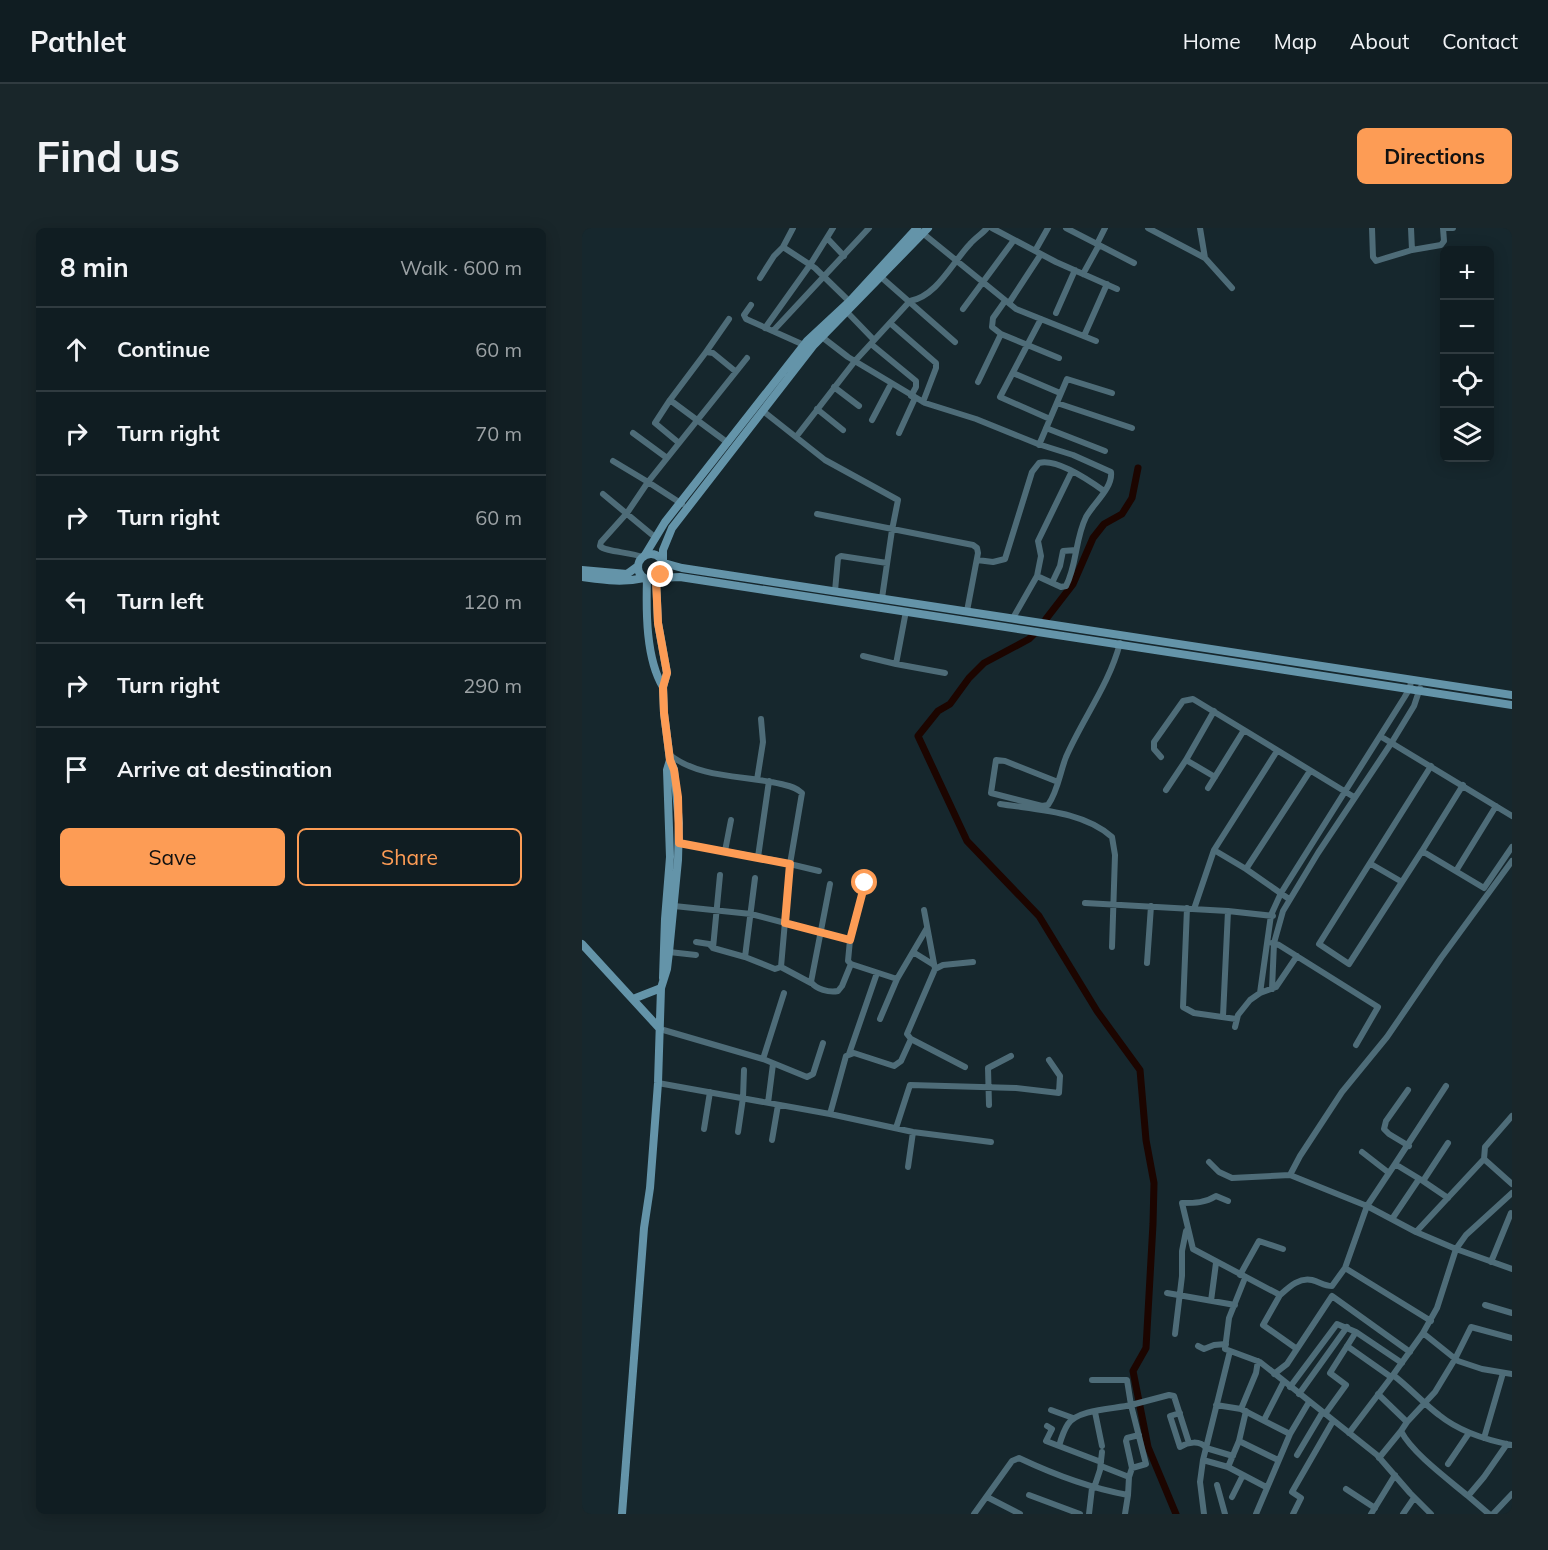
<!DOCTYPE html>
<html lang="en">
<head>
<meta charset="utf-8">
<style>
  body { margin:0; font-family:Mulish,sans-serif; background:#19262a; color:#f1f3f6 }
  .controls { position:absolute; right:18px; top:18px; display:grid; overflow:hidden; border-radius:9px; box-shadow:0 3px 15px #0003 }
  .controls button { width:54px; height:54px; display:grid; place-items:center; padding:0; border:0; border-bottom:2px solid #303b40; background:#101d22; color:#f1f3f6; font:30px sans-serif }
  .stop { position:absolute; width:18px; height:18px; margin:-14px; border:4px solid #fd9c55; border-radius:50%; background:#fff }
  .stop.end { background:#fd9c55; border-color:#fff; box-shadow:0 2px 6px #0008 }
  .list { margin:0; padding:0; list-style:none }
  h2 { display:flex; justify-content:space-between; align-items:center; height:78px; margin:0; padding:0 24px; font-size:26px }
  h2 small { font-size:20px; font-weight:400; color:#9ca2a5 }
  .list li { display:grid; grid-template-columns:39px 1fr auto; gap:18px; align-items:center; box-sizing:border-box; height:84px; padding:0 24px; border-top:2px solid #303b40 }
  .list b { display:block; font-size:22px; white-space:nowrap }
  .list em { font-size:20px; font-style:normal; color:#9ca2a5 }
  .actions { display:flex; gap:12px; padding:18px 24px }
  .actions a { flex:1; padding:14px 0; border:2px solid #fd9c55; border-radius:9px; text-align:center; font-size:21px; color:#fd9c55 }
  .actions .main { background:#fd9c55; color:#111 }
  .icon { flex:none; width:33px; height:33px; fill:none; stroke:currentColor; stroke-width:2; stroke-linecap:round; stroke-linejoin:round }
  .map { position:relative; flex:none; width:930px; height:1286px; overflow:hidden; border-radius:9px }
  header { display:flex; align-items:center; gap:36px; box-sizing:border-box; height:84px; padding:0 30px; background:#101d22; border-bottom:2px solid #303b40 }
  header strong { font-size:28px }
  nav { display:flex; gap:33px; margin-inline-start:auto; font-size:21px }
  .intro { display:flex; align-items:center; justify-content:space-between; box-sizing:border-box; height:144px; padding:0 36px }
  h1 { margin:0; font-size:42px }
  .button { padding:15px 27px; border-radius:9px; background:#fd9c55; color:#111; font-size:21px; font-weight:700 }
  main { display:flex; gap:36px; padding:0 36px }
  aside { flex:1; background:#101d22; border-radius:9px; box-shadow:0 3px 15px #0003 }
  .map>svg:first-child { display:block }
</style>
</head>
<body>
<header>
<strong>Pathlet</strong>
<nav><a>Home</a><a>Map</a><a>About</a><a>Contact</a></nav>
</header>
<div class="intro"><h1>Find us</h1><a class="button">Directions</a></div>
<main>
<aside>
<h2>8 min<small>Walk · 600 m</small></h2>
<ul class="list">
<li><svg class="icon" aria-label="ahead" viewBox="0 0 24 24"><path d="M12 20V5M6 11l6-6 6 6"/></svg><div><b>Continue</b></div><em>60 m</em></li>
<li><svg class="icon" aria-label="right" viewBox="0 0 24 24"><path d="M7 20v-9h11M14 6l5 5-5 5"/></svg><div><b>Turn right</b></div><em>70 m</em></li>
<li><svg class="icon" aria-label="right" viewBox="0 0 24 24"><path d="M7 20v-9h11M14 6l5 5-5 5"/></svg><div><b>Turn right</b></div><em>60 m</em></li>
<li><svg class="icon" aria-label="left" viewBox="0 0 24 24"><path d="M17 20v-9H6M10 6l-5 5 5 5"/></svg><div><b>Turn left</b></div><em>120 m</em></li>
<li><svg class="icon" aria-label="right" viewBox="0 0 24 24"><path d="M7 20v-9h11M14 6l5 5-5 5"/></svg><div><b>Turn right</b></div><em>290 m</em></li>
<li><svg class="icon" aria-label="arrive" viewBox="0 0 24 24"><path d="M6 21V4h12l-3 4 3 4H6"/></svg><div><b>Arrive at destination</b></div></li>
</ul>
<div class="actions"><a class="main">Save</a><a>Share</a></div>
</aside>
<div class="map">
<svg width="930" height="1286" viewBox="0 0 930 1286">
  <rect width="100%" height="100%" fill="#16272d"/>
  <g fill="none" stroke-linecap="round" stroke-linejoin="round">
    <path stroke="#1c0500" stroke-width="7" d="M464 391 491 356 511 310 522 296 540 286 550 270 556 240
      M452 406 447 411 402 435 387 450 368 476 356 483 336 508 385 613 457 688 515 783 558 842 564 912 572 955 571 996 564 1120 551 1143 566 1219 594 1286"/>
    <path stroke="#4e6c78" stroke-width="6" d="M211 0 201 19 233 40 270 76
      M410 0 474 34 535 61
      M484 0 552 35
      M566 0 623 30 650 60
      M618 0 623 30
      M790 0 791 29 794 33 830 22 859 17 862 13 861 0
      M829 0 830 22
      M861 0H871
      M338 3 434 81 514 113
      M245 10 262 28
      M515 16 523 0
      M453 23 466 0
      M501 46 517 17
      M299 49 373 114
      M178 50 192 28 201 19
      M423 73 411 90 410 99 419 106 477 130
      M427 75 459 26
      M169 77 162 87 164 91 222 117
      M381 81 432 12
      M265 84 292 112
      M474 85 493 42
      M459 91 418 169 468 191
      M308 95 354 135V140L341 174
      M183 100 228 37 251 0
      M191 103 287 0
      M502 108 525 56
      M240 109 266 129 343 175 394 191 456 216 491 227 529 244C531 260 511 276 504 289 493 311 495 337 484 358L479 359 455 348
      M289 116 334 153V159L329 168
      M124 124 147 91
      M431 145 478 165
      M396 154 419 106
      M252 159 277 178
      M88 172 73 195 97 215
      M475 175 550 200
      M235 181 261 202
      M181 183 243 232 316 272 310 302 300 370
      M290 192 309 156
      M464 200 523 223
      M51 205 85 230
      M317 205 333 170
      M214 209 273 133 328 73C355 68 370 35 388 16 393 10 400 6 405 0
      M146 215 88 172 124 124 131 125 153 143
      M457 217 485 151 530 165
      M31 233 66 254 45 285 19 314 18 318C23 324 49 324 60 329
      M21 266 74 310
      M100 276 66 254 165 130
      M235 286 391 317 395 320 396 325 385 383
      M395 332 411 334 423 331 450 244 457 235C475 230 508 253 522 263
      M470 355 478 338 481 323 494 322
      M253 363 256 330 259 328 305 335
      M324 383 314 436 363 445
      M431 390 455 348 459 328 456 313 490 243
      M281 428 314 436
      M632 483 604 532 633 549
      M798 508 930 588
      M88 527C119 551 162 547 199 556 207 558 214 559 220 565L208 636 199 739
      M579 529 572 521V514L601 473 611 471 772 569
      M175 552 181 514 179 491
      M476 554 423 533 414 532 409 565 460 578 466 577C476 563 478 544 484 529 501 490 527 457 538 415
      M881 557 840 623 902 660 930 619
      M626 560 662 502
      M584 562 604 532
      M418 576C455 582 501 583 530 609L533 627 530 719
      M97 615 191 632 237 643
      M632 622 695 523
      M143 623 149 592
      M840 623 767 736 737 716 849 538
      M176 629 187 553
      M789 636 820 654
      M874 643 914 578
      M248 656 229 754C234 761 247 765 256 763L260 758 269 736
      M707 671 664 641 728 543
      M503 675 646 683 691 688
      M92 678 169 686 268 712 266 733 269 736 315 751 298 791
      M605 680 601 779 612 785 654 791
      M612 681 632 622 664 641
      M342 682 353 741
      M268 712 283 655
      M114 714 127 716 131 720 163 729 193 741 199 739 229 755
      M690 715 697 717 796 779 774 817
      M131 720 138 647
      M87 724 114 727
      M331 724 352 737
      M163 729 173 650
      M565 735 569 678
      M315 751 345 700
      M690 761 692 715 701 683 736 625 810 514 832 478 838 460
      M678 765 689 687 699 665 822 470 828 460 829 452
      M641 788 646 683
      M653 799 656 787 668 772 678 765 694 759 715 728
      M78 801 181 831 225 849 231 846 241 815
      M267 826 295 745
      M181 831 202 765
      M383 839 329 811 325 806 353 741 361 737 391 734
      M76 855 248 886 331 904 409 914
      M826 862 804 893 802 901 807 906 827 918
      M186 875 191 836
      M407 877 406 840 429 828
      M248 886 264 828 272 825 312 838 319 833 329 811
      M930 888 903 919 902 931 930 956
      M314 900 328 857 434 860 477 865 478 848 467 832
      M122 901 128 864
      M156 904 161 870 162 842
      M190 912 196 877
      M780 924 807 945
      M627 934 637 944 650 950 708 947 785 978 763 1040 750 1058C742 1058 738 1054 730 1052 717 1049 707 1059 698 1067
      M813 936 785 978 834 1004
      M326 939 331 904
      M708 947 718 928 760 864 805 809 859 730 930 633
      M841 953 813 936 864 858
      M930 965 884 1007 874 1021 930 1041
      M866 970 841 953 866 915
      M646 973 634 968C623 975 613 975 600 975L611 1021 698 1067 681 1097 715 1121
      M810 991 837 951
      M909 1034 929 985
      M763 1040 849 1093
      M658 1047 677 1013 701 1021
      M663 1050 647 1090 643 1121 678 1134 795 1227 828 1265 849 1286
      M585 1065 653 1077
      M629 1073 634 1035
      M903 1077 930 1085
      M841 1105 855 1080 874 1021 834 1004 902 931
      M593 1106 600 1048V1023L604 1003
      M616 1118 622 1121 632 1117 644 1116
      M765 1118 809 1149
      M692 1146 705 1136 750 1068 828 1124
      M930 1146 900 1141 876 1133 841 1105 811 1147C827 1159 841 1175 857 1187 878 1204 904 1212 930 1217
      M510 1152H545L549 1177 587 1167 592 1168 607 1215
      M708 1159 755 1096 774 1104 820 1135
      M717 1166 765 1099
      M796 1166 825 1194 853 1164 873 1131 889 1099 930 1110
      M634 1177 659 1181 708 1206
      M659 1181 674 1145 676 1133
      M469 1182 491 1190
      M513 1184 520 1218
      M598 1185 588 1188 598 1219C606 1214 618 1212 624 1220L648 1123
      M743 1186 764 1157 748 1145 774 1104
      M682 1192 702 1153
      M825 1194 819 1203C830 1225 867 1252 886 1268L902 1249 925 1216
      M465 1198 470 1201 464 1213 477 1218
      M767 1205 811 1147
      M902 1210 921 1145
      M657 1213 664 1183
      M715 1227 740 1185
      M797 1230 819 1203
      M621 1232 624 1220 651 1228
      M866 1236 887 1205
      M519 1238 547 1249
      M646 1239 657 1213 696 1232
      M550 1240 544 1213 545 1210 557 1207
      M635 1257 643 1286
      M512 1260 518 1242 520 1224
      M764 1261 793 1280
      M447 1267 498 1286
      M886 1268 907 1286
      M405 1269 438 1286
      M650 1269 661 1247
      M392 1286 430 1233 437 1230C473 1247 507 1260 546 1267L547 1249 550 1240 564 1236 549 1177C532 1181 496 1181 486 1196 482 1202 479 1211 477 1218L519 1234
      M507 1286 510 1260
      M543 1286 546 1267
      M622 1286 618 1254 621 1232 646 1239 684 1259
      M674 1286 708 1206 727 1174
      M711 1286 719 1270 710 1264 751 1193
      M789 1286 813 1247
      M821 1286 832 1270
      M911 1286 930 1266"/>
    <path stroke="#6494a9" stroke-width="8" d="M56 339a13 13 0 1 1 26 0a13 13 0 1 1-26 0Z
      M63 327 83 294 225 113 268 73 335 0
      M81 332V322L90 300 231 118 346 0
      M82 335 100 340 930 467
      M0 342 45 346 56 338
      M0 349C22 352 40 355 62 350
      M77 350 98 349 930 477
      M65 351C64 384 64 431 81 459
      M0 716 78 801
      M81 750 83 691 88 629 85 542 88 532
      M51 771 79 760
      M40 1286 62 1000 68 960 76 855 79 760 85 741 87 724 96 632 97 595 92 541 88 532 82 485 81 459 85 445 76 395 74 351"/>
  </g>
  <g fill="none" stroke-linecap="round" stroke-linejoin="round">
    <path stroke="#fd9c55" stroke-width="8" d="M79 347 74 351 76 395 85 445 81 459 82 485 88 532 92 542 96 569 97 615 208 636 203 695 268 712 283 655"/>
  </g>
</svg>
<div class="controls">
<button>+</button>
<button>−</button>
<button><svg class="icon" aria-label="locate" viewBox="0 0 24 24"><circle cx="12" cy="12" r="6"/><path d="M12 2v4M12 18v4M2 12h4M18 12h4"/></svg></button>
<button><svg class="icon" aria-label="layers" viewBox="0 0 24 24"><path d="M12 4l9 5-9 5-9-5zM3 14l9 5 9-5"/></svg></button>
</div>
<div class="stop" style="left:283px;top:655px"></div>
<div class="stop end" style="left:79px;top:347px"></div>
</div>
</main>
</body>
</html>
